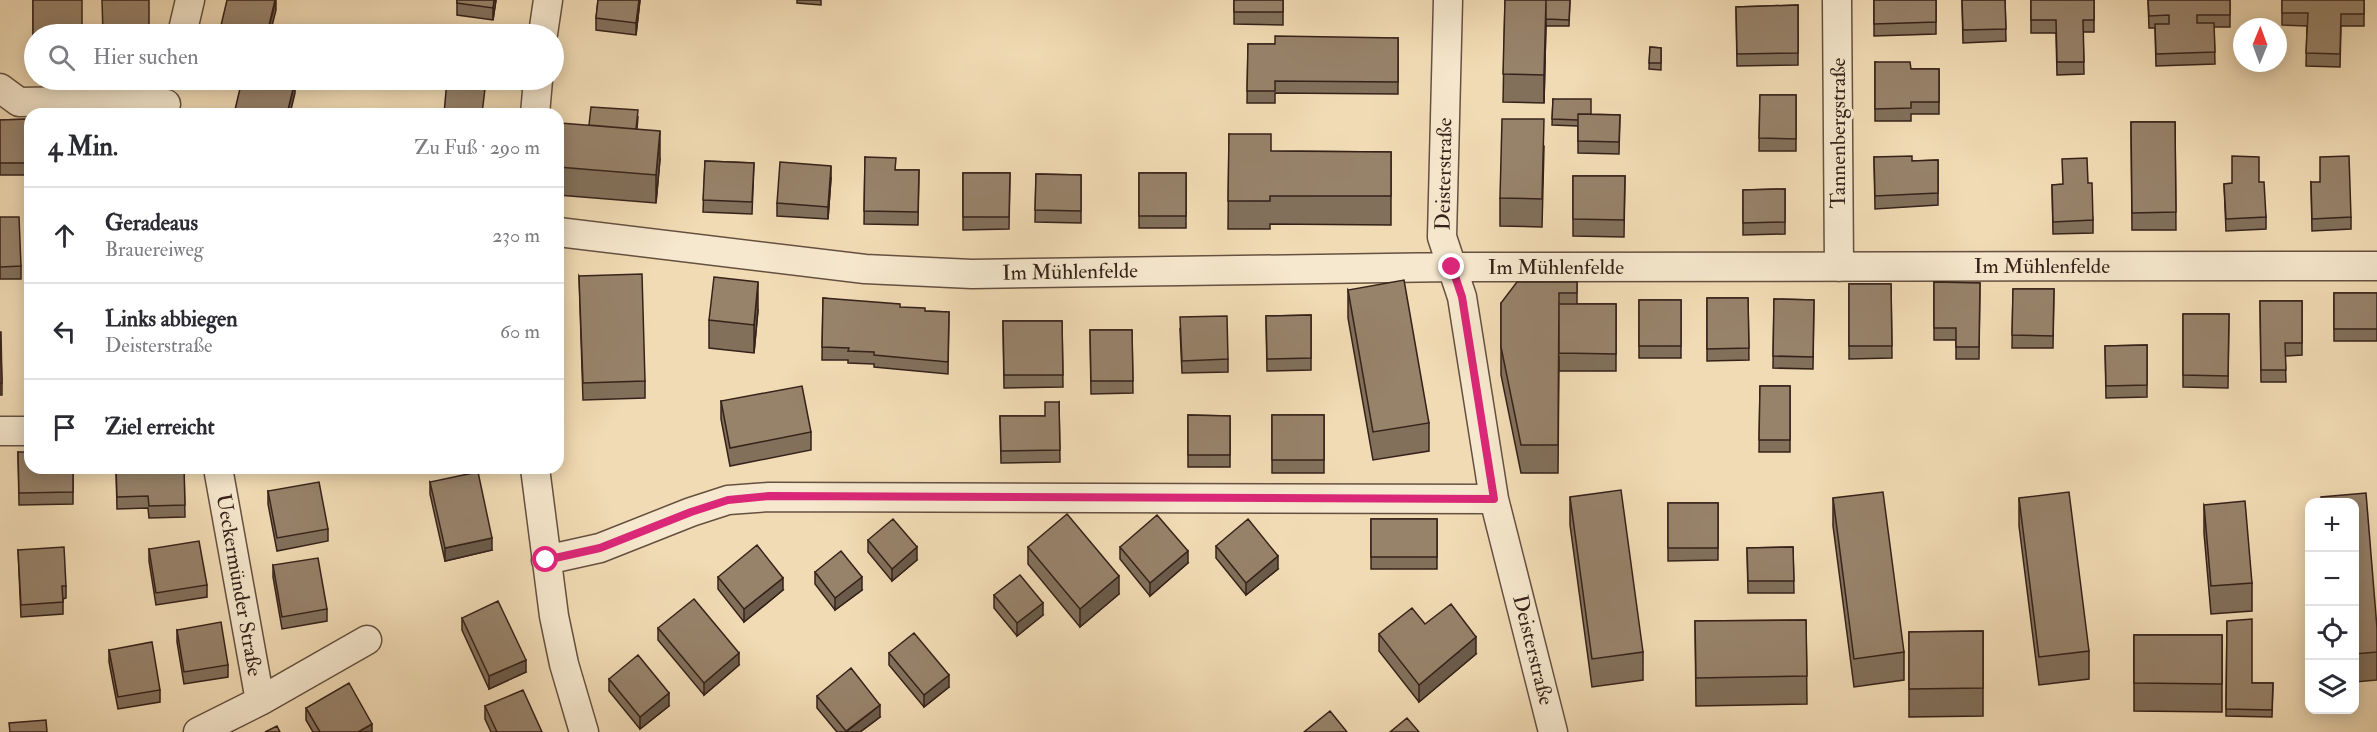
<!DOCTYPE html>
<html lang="de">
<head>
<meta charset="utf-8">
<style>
  body { margin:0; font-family:"IM FELL Double Pica",serif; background:#f2f2f3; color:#2b2b33 }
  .controls { position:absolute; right:18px; bottom:18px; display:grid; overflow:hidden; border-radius:12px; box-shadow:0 3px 15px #0003 }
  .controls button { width:54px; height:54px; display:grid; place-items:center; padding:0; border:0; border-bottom:2px solid #e1e1e2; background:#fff; color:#2b2b33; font:30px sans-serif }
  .compass { position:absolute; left:2233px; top:18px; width:54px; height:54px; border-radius:50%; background:#fff; box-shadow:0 3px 15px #0003; rotate:1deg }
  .stop { position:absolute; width:18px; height:18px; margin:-14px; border:4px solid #db2777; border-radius:50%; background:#fff }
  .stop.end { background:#db2777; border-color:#fff; box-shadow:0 2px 6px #0008 }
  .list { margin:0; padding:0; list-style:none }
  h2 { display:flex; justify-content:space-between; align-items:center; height:78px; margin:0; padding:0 24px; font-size:26px }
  h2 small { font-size:20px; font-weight:400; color:#7c7c81 }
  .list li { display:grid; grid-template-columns:39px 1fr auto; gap:18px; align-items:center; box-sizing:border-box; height:96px; padding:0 24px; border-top:2px solid #e1e1e2 }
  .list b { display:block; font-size:22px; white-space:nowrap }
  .list p { margin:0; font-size:20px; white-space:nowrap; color:#7c7c81 }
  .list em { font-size:20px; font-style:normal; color:#7c7c81 }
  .icon { flex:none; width:33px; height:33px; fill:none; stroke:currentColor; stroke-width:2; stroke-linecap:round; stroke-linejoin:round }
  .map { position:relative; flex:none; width:2377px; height:732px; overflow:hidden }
  .search { position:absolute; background:#fff; box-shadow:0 3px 15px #0003; left:24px; top:24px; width:540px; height:66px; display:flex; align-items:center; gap:15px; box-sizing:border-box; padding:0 21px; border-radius:33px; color:#7c7c81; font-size:22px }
  .panel { position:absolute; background:#fff; box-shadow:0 3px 15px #0003; left:24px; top:108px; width:540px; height:366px; border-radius:18px }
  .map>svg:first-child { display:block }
</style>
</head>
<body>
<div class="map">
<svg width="2377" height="732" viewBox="0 0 2377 732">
  <rect width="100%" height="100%" fill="#f1dbb4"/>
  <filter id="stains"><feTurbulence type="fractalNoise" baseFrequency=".00333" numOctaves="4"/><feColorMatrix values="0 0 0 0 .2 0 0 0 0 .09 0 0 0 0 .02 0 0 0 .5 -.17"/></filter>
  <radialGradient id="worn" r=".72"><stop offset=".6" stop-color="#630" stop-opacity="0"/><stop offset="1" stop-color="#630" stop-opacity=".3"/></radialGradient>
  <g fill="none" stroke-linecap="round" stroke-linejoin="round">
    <defs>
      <path id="minor" d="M1448 0 1442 237 1462 297 1494 499 1553 732
        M1837 0 1839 267
        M182 34 190 0
        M543 34 548 0
        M0 88 19 102 136 100 166 104
        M535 114 538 80
        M558 232 865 269 972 274 1452 267 2377 266
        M0 431H30
        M218 468 260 701
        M535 468 554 616 564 664 584 732
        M546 560 600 548 691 512 728 500 769 497 1494 499
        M198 732 260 701 367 640"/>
    </defs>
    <use href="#minor" stroke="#655040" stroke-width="31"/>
    <use href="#minor" stroke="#f6e8ce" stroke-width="28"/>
  </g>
  <path fill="#82705b" stroke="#36221a" stroke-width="1.5" d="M33 0 34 34V58H33Z
    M457 0H496L493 20 457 15Z
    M598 0H640L636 35 596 30V18Z
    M797 0H821V5L797 3Z
    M1234 0H1283V25L1234 24Z
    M1505 0H1570L1569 26H1546V23L1544 103 1503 102Z
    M1874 0H1936V34L1874 36Z
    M1962 0H2005L2006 41 1963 43Z
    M2031 0H2094V32H2083L2084 74 2057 75 2056 33H2031Z
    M2148 0H2230V27H2214L2215 64 2156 66 2155 28H2149Z
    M2282 0H2364V26H2341L2340 67 2306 66 2307 26 2282 25Z
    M1798 5V65L1737 66 1736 7Z
    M1398 38V94L1275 93V103H1247L1248 44H1275Z
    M1650 47 1661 48V70L1649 69Z
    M1875 62 1911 69H1939V114H1911V121H1875Z
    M1760 95H1796V151H1759Z
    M1553 99 1591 114 1620 115 1619 154 1578 153V126L1552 125Z
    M638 117 637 129 660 159 656 203 558 195V149L589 125Z
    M30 119V175H0V120Z
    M2131 122H2175L2176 230H2132Z
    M1229 134 1271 151 1391 152V225L1270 224V229H1228Z
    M1544 147 1542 227 1500 226V198Z
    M865 157 896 170H919L918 225 864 224Z
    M1874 157 1912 161 1938 160V205L1875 209Z
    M705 161 754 163 752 214 703 212Z
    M963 173H1010L1009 229 963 230Z
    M1139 173H1186V228H1139Z
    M1036 174 1081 175V223L1035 222Z
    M1573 176H1625L1624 237 1573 236Z
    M831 178 828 219 777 216V203Z
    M2259 182 2266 217V229L2226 231 2224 184Z
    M2311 182 2351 217V229L2312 231Z
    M2088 183 2093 220V233L2053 234 2052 185Z
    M1785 189V234L1743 235V190Z
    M0 217 21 266V279H0Z
    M579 276 645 381V398L583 400Z
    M1577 282V304H1616V371H1559V356L1558 473H1521L1501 375V303Z
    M1934 282 1980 283 1979 359H1956V340H1934Z
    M1849 284H1891L1892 358 1849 359Z
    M2013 289H2054L2053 348H2012Z
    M1348 290 1429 423V451L1373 460 1348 318Z
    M2334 293H2377V341H2334Z
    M823 298 925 311 949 312 948 374 874 367V364L848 363V360H822Z
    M1707 298H1748L1749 360 1707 361Z
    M1774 299 1814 300 1813 369 1773 368Z
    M1639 300H1681V358H1639Z
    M2260 301H2302V355L2285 356 2286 382H2261Z
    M758 310 754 353 709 348V320Z
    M2183 314H2229L2228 388 2183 387Z
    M1311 315V370L1267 371 1266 316Z
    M1003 321H1062L1063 387 1004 388Z
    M1180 329 1228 359V372L1182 373Z
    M1090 330H1132L1133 393 1091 394Z
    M0 332 2 383V395H0Z
    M2147 345V397L2106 398 2105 346Z
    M1760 386H1790V452H1759Z
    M721 401 811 432V450L730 466 721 419Z
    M1059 402 1060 462 1001 463 1000 416H1045Z
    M1188 415 1230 416V467H1188Z
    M1272 415H1324V473H1272Z
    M18 452 73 468V504L19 505Z
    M116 468H184L185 517 149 518 148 508 117 509Z
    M430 482 492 550 445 561 430 494Z
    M268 491 328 529V541L277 551 268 504Z
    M1570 497 1643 652V680L1592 687 1570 525Z
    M1833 498 1904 652V680L1854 687 1833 526Z
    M2019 498 2089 651V679L2039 685 2019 526Z
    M2355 502 2377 628V680L2355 682Z
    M1668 503H1718V560L1668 561Z
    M2204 505 2252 583V611L2211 614 2204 533Z
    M1371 519H1437V569H1371Z
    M868 540 917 560 892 581 868 552Z
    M1216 546 1278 569 1246 595 1216 558Z
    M1028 547 1119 594 1080 627 1028 564Z
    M1120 547 1188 563 1150 596 1120 559Z
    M1793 547 1794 593H1748L1747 548Z
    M149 549 207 585V597L156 605 149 561Z
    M18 550 66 586V598L63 599V614L21 617Z
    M273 565 327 609V621L282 629 273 577Z
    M815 572 862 590 835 610 815 584Z
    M718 577 783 590 744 622 718 589Z
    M994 595 1043 615 1017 636 994 608Z
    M462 618 526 672 489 689 462 630Z
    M1806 620 1807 704 1696 706 1695 621Z
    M2227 621 2252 683H2273L2272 717 2226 716Z
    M658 628 739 665 704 695 658 640Z
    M177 630 228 665V677L184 684 177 642Z
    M1983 631V716L1909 717V632Z
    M1379 634 1476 654 1419 702 1379 651Z
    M2134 635H2222V712L2134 711Z
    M109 650 160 690V702L118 709 109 662Z
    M889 653 949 687 924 707 889 665Z
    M609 679 669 706 640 729 609 691Z
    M817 696 880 717 860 732H837L817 708Z
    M485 706 542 732H491L485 719Z
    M306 708 372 732H313L306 720Z"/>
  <path fill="#6a5b4a" stroke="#36221a" stroke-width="1.5" d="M276 0V10L270 34H267Z
    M494 0H496L493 20V8Z
    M639 0H640L636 35V23Z
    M1546 0V21L1544 103V75Z
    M295 81V93L290 114H287Z
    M660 131V159L656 203V175Z
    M831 166V178L828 219V207Z
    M758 282V310L754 353V325Z
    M492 538V550L445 561V548Z
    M917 547V560L892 581V569Z
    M1188 551V563L1150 596V583Z
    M1278 556V569L1246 595V583Z
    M1119 576V594L1080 627V609Z
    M862 577V590L835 610V598Z
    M783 578V590L744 622V609Z
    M1043 603V615L1017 636V623Z
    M1476 637V654L1419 702V685Z
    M739 653V665L704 695V683Z
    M526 660V672L489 689V676Z
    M949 675V687L924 707V695Z
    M669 693V706L640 729V717Z
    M880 705V717L860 732H846Z
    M372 724V732H358Z"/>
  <path fill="#97826a" stroke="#36221a" stroke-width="1.5" d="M33 0H82V34H34V46H33Z
    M102 0H149V34H103Z
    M227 0H275L267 34H219Z
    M457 0H494L493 8 457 3Z
    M598 0H639L636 23 596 18Z
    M1234 0H1283V12H1234Z
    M1505 0H1546L1544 75 1503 74Z
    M1546 0H1570L1569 20 1546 19Z
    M1874 0H1936V22L1874 24Z
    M1962 0H2005L2006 29 1963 30Z
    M2031 0H2094V20H2083L2084 62H2057L2056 20H2031Z
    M2148 0H2230V15H2197V23H2214L2215 52 2156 54 2155 24H2169V15L2149 16Z
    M2282 0H2364V14H2341L2340 54 2306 53 2308 13H2282Z
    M1798 5V53L1737 54 1736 7Z
    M1275 36 1398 38V82L1275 81V91H1247L1248 44H1275Z
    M1650 47 1661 48V63H1649Z
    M1875 62H1910L1911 69H1939V102H1911V108L1875 109Z
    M242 80H290L295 81 287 114H234Z
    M447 80H486L482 114H444Z
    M1760 95H1796V139L1759 138Z
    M1553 99H1591V114H1578V120L1552 119Z
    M591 107 638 110 636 129 589 125Z
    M1578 114 1620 115 1619 142 1578 141Z
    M30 119V163H0V120Z
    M1502 119H1544L1542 199 1500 198Z
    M2131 122H2175L2176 212 2132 213Z
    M560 123 660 131 656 175 558 167V149Z
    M1229 134H1271V151L1391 152V196H1270V201H1228Z
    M1912 156V161L1938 160V193L1875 196 1874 157Z
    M2232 156 2259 157V182H2264L2266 217 2226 219 2224 184 2232 183Z
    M2349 156 2351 217 2312 219 2311 182H2320V157Z
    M865 157 896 158 895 170H919L918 212 864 211Z
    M2087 158 2088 183H2092L2093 220 2053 222 2052 185 2063 184 2062 159Z
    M705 161 754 163 752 202 703 200Z
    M780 162 831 166 828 207 777 203Z
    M963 173H1010L1009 217H963Z
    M1139 173H1186V216H1139Z
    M1036 174 1081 175V211L1035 210Z
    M1573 176H1625L1624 220 1573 219Z
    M1785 189V222L1743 223V190Z
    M0 217H19L21 266 0 267Z
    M642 274 645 381 583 383 579 276Z
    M714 277 758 282 754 325 709 320Z
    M1404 280 1429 423 1373 432 1348 290Z
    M1517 282H1577V293H1559L1558 445H1521L1501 347V303Z
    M1934 282 1980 283 1979 347H1956V328H1934Z
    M1849 284H1891L1892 346H1849Z
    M2013 289H2054L2053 336 2012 335Z
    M2334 293H2377V329H2334Z
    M823 298 900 304V307L925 308V311L949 312 948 362 874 355V352L848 351 849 348 822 347Z
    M1707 298H1748L1749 348 1707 349Z
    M1774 299 1814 300 1813 357 1773 356Z
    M1639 300H1681V346H1639Z
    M2260 301H2302V343H2285L2286 370H2261Z
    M1559 304H1616V354L1559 353Z
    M2183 314H2229L2228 376 2183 375Z
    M1311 315V358L1267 359 1266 316Z
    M1227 316 1228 359 1182 361 1180 317Z
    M1003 321H1062L1063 375H1004Z
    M1090 330H1132L1133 381H1091Z
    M0 332H1L2 383H0Z
    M2147 345V385L2106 386 2105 346Z
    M802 386 811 432 730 448 721 401Z
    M1760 386H1790V440H1759Z
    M1045 402H1059L1060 450 1001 451 1000 416H1045Z
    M1188 415 1230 416V455H1188Z
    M1272 415H1324V460H1272Z
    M18 452H30V468H73V492L19 493Z
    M116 468H184L185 505 149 506 148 496 117 497Z
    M478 472 492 538 445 548 430 482Z
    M319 482 328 529 277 538 268 491Z
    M1621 490 1643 652 1592 659 1570 497Z
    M1883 492 1904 652 1854 659 1833 498Z
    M2069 492 2089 651 2039 657 2019 498Z
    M2366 493 2377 628V652L2355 654V502H2322L2321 497Z
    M2245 501 2252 583 2211 586 2204 505Z
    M1668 503H1718V548H1668Z
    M1067 514 1119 576 1080 609 1028 547Z
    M1157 515 1188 551 1150 583 1120 547Z
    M893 519 917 547 892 569 868 540Z
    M1248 519 1278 556 1246 583 1216 546Z
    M1371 519H1437V557H1371Z
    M199 541 207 585 156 593 149 549Z
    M757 545 783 578 744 609 718 577Z
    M64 547 66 586H62L63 602 21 605 18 550Z
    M1793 547 1794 581H1748L1747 548Z
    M841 551 862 577 835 598 815 572Z
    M318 558 327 609 282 617 273 565Z
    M1020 575 1043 603 1017 623 994 595Z
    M694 599 739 653 704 683 658 628Z
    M498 601 526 660 489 676 462 618Z
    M1451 604 1476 637 1419 685 1379 634 1412 608 1425 624Z
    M2252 619V683H2273L2272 710 2226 709 2227 621Z
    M1806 620 1807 676 1696 678 1695 621Z
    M221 622 228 665 184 672 177 630Z
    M1983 631V688L1909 689V632Z
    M914 633 949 675 924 695 889 653Z
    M2134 635H2222V684L2134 683Z
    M152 642 160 690 118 697 109 650Z
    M638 655 669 693 640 717 609 679Z
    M851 668 880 705 846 731 817 696Z
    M349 683 372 724 358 732H320L306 708Z
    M523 690 542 732H497L485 706Z
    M1330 711 1347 732H1304Z
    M1407 718 1419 732H1390Z
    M46 720 47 732H10L9 723Z
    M277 726 280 732H265Z"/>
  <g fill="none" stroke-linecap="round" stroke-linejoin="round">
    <path stroke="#db2777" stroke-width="8" d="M546 560 600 548 691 512 728 500 769 496 1494 499 1462 297 1452 267"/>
  </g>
  <g text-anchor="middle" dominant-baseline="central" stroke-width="6" stroke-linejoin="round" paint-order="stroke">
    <g font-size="21" fill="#36221a" stroke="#f6e8ce">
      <text transform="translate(1838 133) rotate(-90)">Tannenbergstraße</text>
      <text transform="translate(1444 174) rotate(-89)">Deisterstraße</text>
      <text x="2042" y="266">Im Mühlenfelde</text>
      <text x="1556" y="267">Im Mühlenfelde</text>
      <text transform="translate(1070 272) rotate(-1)">Im Mühlenfelde</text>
      <text transform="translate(239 585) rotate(80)">Ueckermünder Straße</text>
      <text transform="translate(1533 650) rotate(76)">Deisterstraße</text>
    </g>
  </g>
  <rect width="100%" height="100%" filter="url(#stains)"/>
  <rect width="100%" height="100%" fill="url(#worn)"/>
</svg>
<div class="controls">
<button>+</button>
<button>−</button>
<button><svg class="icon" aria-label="locate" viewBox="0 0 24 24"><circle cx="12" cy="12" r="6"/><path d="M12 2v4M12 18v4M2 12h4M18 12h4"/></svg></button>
<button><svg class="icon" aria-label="layers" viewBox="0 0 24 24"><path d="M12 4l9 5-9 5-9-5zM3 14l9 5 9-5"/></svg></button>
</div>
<svg class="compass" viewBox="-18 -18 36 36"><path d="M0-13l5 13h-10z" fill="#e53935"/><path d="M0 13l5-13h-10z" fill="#7c7c81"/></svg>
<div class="stop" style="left:546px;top:560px"></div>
<div class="stop end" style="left:1452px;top:267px"></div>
<div class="search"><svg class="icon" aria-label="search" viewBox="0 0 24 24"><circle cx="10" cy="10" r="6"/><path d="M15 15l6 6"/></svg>Hier suchen</div>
<section class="panel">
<h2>4 Min.<small>Zu Fuß · 290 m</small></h2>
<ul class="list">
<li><svg class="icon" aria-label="ahead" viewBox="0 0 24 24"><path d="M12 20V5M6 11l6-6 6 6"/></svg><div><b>Geradeaus</b><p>Brauereiweg</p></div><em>230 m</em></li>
<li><svg class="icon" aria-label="left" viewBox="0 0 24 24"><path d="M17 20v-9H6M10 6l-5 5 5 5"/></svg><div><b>Links abbiegen</b><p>Deisterstraße</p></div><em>60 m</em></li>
<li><svg class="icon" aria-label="arrive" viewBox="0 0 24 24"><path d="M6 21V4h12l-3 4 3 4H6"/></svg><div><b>Ziel erreicht</b></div></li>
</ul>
</section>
</div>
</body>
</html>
